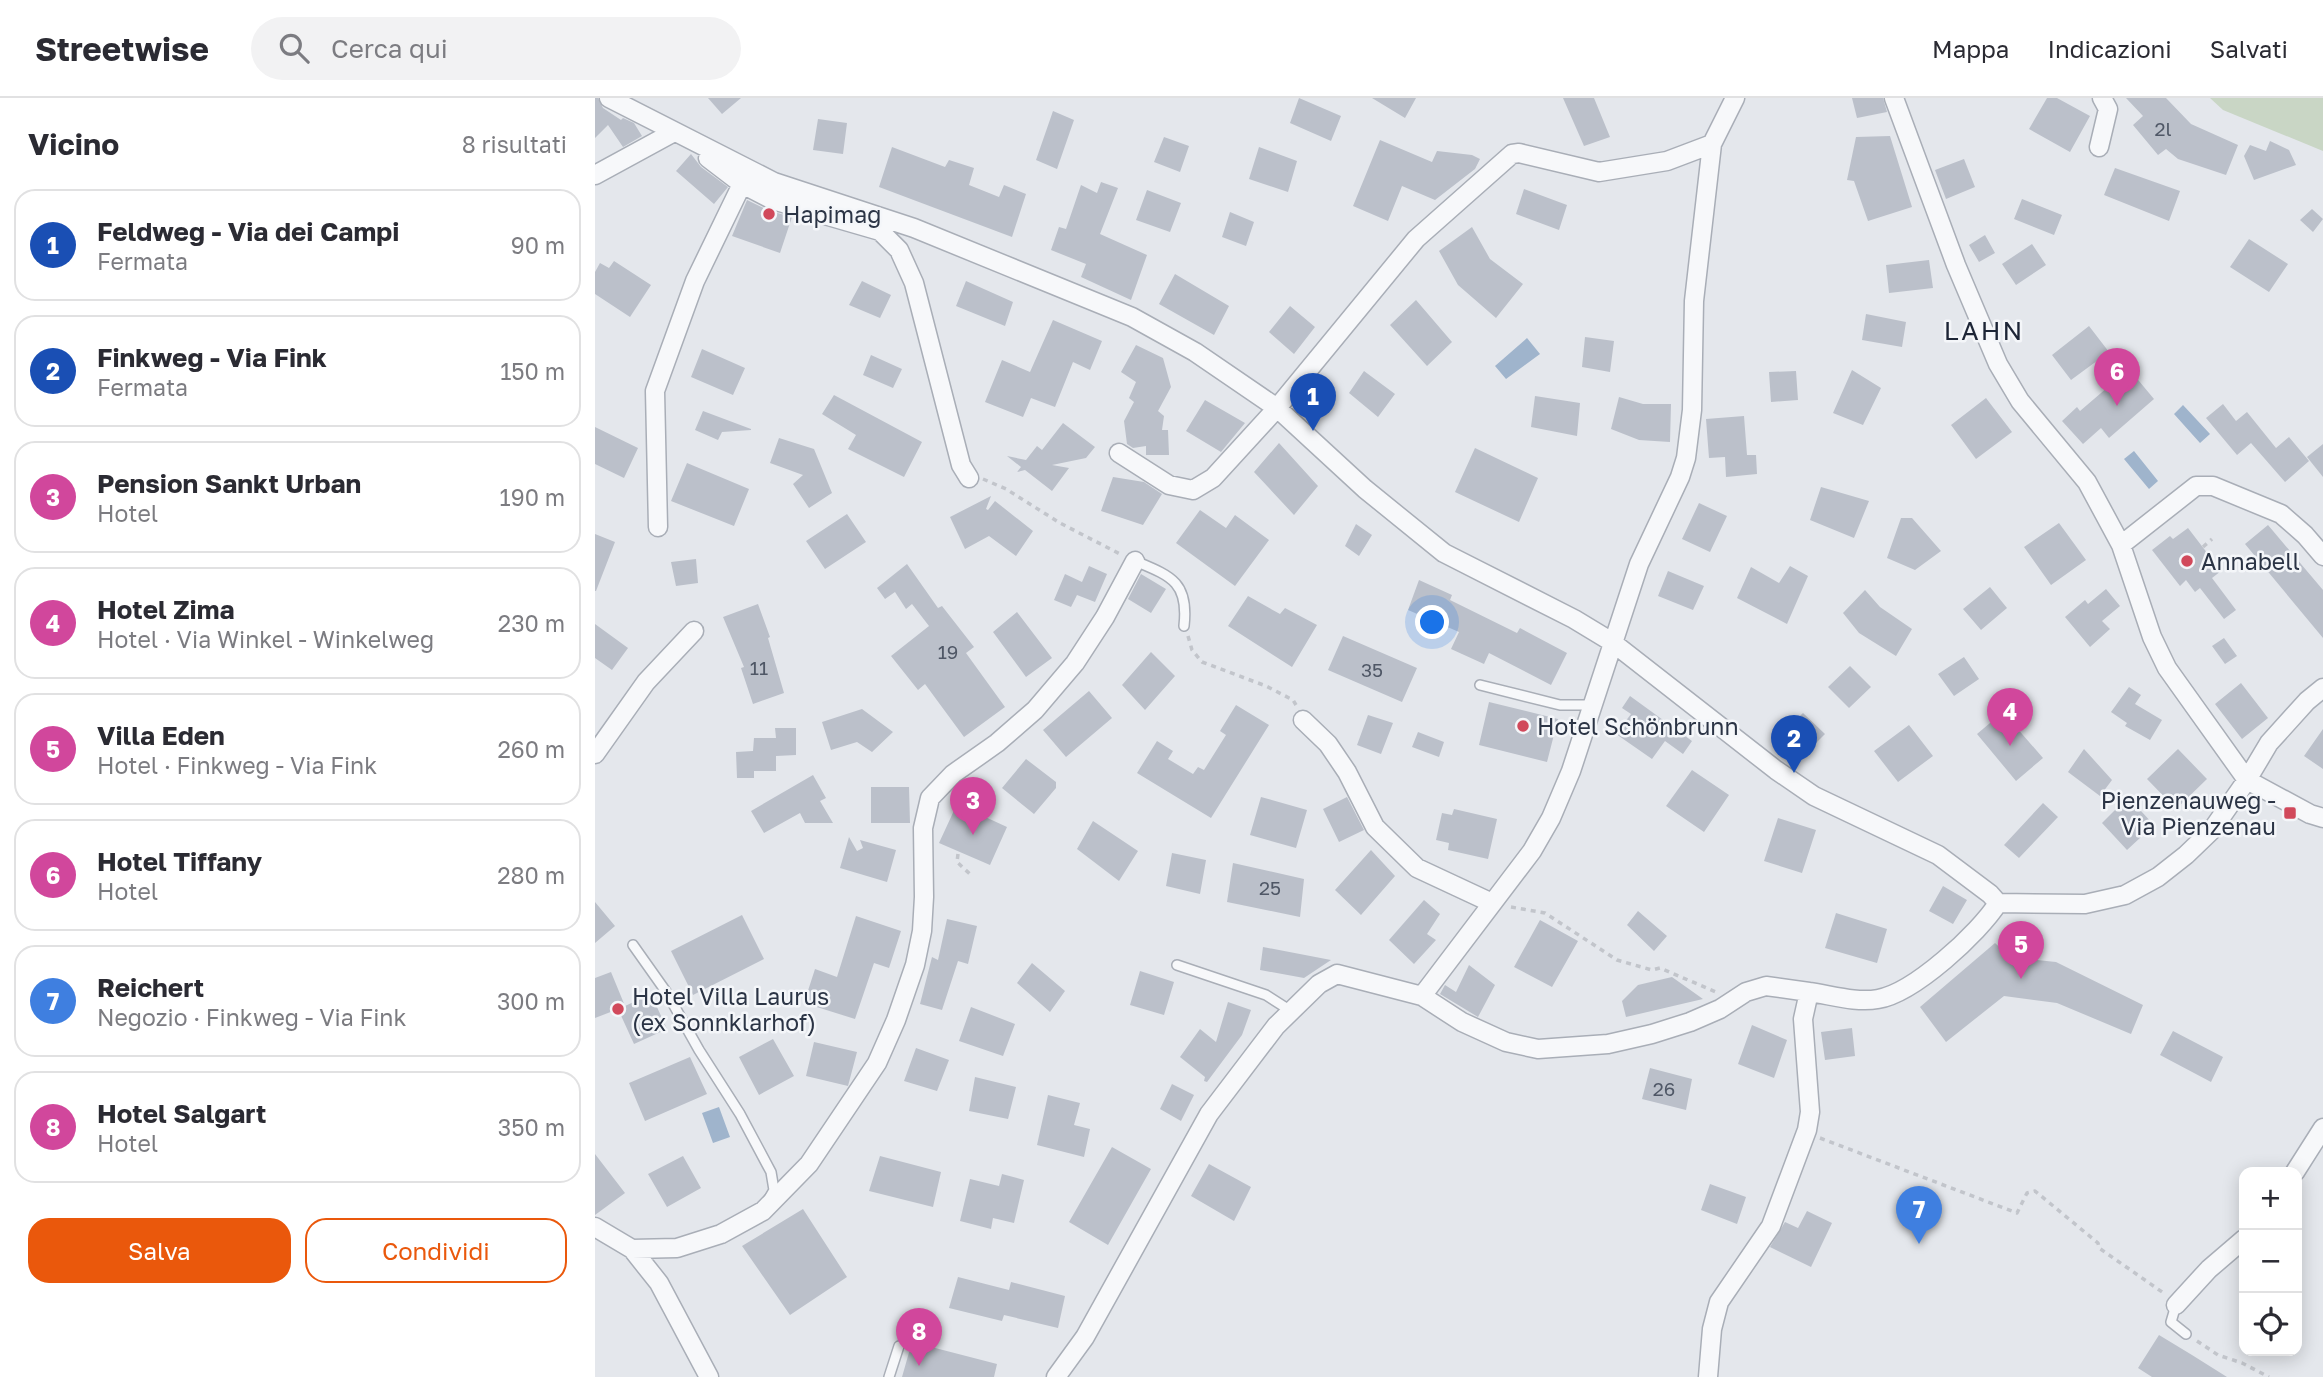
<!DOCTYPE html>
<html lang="it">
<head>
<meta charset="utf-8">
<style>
  body { margin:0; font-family:"Golos Text",sans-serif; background:#f2f2f3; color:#2b2b33 }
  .controls { position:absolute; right:21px; bottom:21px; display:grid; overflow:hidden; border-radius:14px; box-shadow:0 4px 18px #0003 }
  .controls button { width:63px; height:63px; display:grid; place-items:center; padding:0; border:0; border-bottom:2px solid #e1e1e2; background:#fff; color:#2b2b33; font:35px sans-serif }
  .you { position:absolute; left:838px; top:525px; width:24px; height:24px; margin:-18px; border:5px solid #fff; border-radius:50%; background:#1a73e8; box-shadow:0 0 0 10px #1a73e833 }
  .badge { display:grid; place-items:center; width:46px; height:46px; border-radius:50%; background:#ea580c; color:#fff; font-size:23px; font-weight:700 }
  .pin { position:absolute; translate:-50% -58px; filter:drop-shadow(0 2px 4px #0008) }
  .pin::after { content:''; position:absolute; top:37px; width:24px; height:21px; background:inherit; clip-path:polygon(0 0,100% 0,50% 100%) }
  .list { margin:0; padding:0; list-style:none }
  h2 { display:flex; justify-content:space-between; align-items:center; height:91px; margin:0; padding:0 28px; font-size:30px }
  h2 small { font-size:23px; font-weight:400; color:#7c7c81 }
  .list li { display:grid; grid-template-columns:46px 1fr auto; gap:21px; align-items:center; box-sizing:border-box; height:112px; margin:0 14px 14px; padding:0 14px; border:2px solid #e1e1e2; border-radius:21px }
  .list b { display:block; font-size:26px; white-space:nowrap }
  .list p { margin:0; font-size:23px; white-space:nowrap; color:#7c7c81 }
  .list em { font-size:23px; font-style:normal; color:#7c7c81 }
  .actions { display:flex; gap:14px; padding:21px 28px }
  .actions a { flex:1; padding:16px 0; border:2px solid #ea580c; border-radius:21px; text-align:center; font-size:24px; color:#ea580c }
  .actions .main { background:#ea580c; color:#fff }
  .icon { flex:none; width:38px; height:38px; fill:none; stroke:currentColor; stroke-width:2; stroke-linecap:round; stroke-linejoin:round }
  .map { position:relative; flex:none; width:1728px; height:1279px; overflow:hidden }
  header { display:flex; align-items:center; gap:42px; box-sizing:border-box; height:98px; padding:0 35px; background:#fff; border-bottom:2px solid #e1e1e2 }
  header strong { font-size:33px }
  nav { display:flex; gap:38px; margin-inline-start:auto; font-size:24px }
  .search { width:490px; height:63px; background:#f2f2f3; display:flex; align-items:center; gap:18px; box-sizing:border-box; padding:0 24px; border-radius:38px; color:#7c7c81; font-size:26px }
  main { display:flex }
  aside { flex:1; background:#fff }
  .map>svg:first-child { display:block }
</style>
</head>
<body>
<header>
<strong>Streetwise</strong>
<div class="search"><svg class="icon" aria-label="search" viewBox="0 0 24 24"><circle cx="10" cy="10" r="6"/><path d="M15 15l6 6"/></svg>Cerca qui</div>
<nav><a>Mappa</a><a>Indicazioni</a><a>Salvati</a></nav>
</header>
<main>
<aside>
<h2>Vicino<small>8 risultati</small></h2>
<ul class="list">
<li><span class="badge" style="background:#1a4fb4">1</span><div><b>Feldweg - Via dei Campi</b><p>Fermata</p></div><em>90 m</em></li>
<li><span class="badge" style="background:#1a4fb4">2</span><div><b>Finkweg - Via Fink</b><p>Fermata</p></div><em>150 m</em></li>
<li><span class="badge" style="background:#d1479c">3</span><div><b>Pension Sankt Urban</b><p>Hotel</p></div><em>190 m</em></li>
<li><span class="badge" style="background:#d1479c">4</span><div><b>Hotel Zima</b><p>Hotel · Via Winkel - Winkelweg</p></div><em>230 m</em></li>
<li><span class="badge" style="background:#d1479c">5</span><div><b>Villa Eden</b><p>Hotel · Finkweg - Via Fink</p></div><em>260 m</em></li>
<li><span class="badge" style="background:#d1479c">6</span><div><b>Hotel Tiffany</b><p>Hotel</p></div><em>280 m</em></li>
<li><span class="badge" style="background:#3f7fe0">7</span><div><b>Reichert</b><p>Negozio · Finkweg - Via Fink</p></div><em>300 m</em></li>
<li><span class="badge" style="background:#d1479c">8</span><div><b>Hotel Salgart</b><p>Hotel</p></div><em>350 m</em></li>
</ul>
<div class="actions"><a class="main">Salva</a><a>Condividi</a></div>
</aside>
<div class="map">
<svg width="1728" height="1279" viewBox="0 0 1728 1279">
  <rect width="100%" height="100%" fill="#e4e7ec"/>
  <path fill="#c9d6c5" d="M1615 0H1728V53L1628 12Z"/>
  <path fill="#9fb4cc" d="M932 240 945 256 911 281 900 268Z
    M1588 307 1615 336 1605 345 1579 316Z
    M1539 353 1563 383 1554 391 1529 361Z
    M124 1009 135 1039 118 1045 107 1015Z"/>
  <path fill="#bbc0ca" d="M0 0H3L8 10 26 22 28 20 39 25 47 38 28 49 13 27 0 40Z
    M113 0H146L127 16Z
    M704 0 746 18 736 43 695 25Z
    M777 0H821L810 20Z
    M968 0H999L1015 39 989 48Z
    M1257 0H1288L1292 14 1262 20Z
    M1452 0H1462L1495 18 1475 54 1434 31Z
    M1531 0H1571L1596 26 1643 47 1631 77 1583 61 1571 51 1563 57 1538 27 1548 18Z
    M458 13 479 22 462 71 441 62Z
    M223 21 252 25 248 56 218 52Z
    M1295 38 1317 109 1273 123 1259 83 1252 82 1261 39Z
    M569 39 594 48 585 74 559 64Z
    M785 42 837 64 842 53 877 57 885 61 880 71 840 102 807 88 793 123 758 108Z
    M1675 43 1694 52 1701 67 1659 82 1649 58 1655 47 1671 53Z
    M297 49 350 69 354 62 379 70 374 87 404 99 409 87 431 96 417 139 284 89Z
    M664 49 702 63 693 94 654 81Z
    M96 56 106 69 133 89 119 106 81 73Z
    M1369 61 1380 89 1351 101 1340 72Z
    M1520 70 1585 93 1574 123 1509 97Z
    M506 84 523 90 505 136 552 157 536 202 486 179 491 166 456 152 464 129 471 131 486 87 502 95Z
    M929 91 972 107 964 132 921 116Z
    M552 92 586 105 575 134 541 122Z
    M1427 101 1467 117 1459 137 1419 121Z
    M152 102 175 113 197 119 185 155 137 138Z
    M1717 111 1728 121 1718 134 1705 122Z
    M635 114 659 124 651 148 627 139Z
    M877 129 895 161 928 186 901 220 863 187 844 153Z
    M1390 137 1400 155 1384 164 1374 147Z
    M1654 141 1693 166 1674 194 1635 169Z
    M1437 146 1451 167 1421 187 1407 166Z
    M1334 162 1338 190 1294 195 1291 167Z
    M19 163 56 187 35 219 0 196V174L5 165 14 170Z
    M580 176 634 208 619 237 564 206Z
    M267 183 296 197 285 220 254 207Z
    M371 183 418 204 410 228 361 208Z
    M821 202 857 244 832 268 795 227Z
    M695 208 720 229 699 256 674 234Z
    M1271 216 1311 224 1307 249 1267 242Z
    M458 222 507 243 495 272 478 264 460 309 436 300 428 319 390 304 407 262 435 274Z
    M1494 228 1514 254 1476 282 1457 257Z
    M990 239 1019 243 1015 274 987 269Z
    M541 247 568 260 576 289 563 313 569 318 567 332H573L574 357H551V348L538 350 532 346 529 323 539 304 534 300 541 284 526 274Z
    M107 251 150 270 138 297 96 279Z
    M276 257 307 271 298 290 268 277Z
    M1534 271 1559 301 1514 340 1506 330 1488 346 1467 323 1482 309 1485 313Z
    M1257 272 1286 290 1268 327 1238 315Z
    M769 273 800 296 783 319 754 295Z
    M1201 273 1203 302 1176 304 1174 274Z
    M239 297 327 344 309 379 253 351 261 337 227 316Z
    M940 298 985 305 982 338 936 329Z
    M1024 299 1048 306H1076L1075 344 1044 342 1016 331Z
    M1391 300 1417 334 1381 361 1356 327Z
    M610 302 650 325 626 354 591 333Z
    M1628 306 1641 323 1652 314 1681 350 1694 339 1714 363 1690 384 1656 345 1642 357 1611 320Z
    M108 313 156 331V332L127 334 123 342 100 332Z
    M1149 318 1152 357H1161L1162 376 1131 379 1130 359 1114 360 1111 321Z
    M468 325 500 349 491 360 457 367 474 370 457 393 430 372 422 374 426 369 412 358 431 362 442 348 447 352Z
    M0 329 43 350 29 380 0 366Z
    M184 340 219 351 237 395 214 410 198 386 208 377 175 365Z
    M684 345 723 388 699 417 659 374Z
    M1728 346V379L1712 359Z
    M880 350 943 380 924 424 860 394Z
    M92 365 154 391 139 428 76 403Z
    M518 379 549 384 567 396 548 427 506 413Z
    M1226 389 1274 403 1259 440 1215 422Z
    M396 398 391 411 393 412 400 403 438 433 421 458 394 438 370 451 355 419Z
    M1104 405 1132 418 1115 454 1087 441Z
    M605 412 631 430 640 417 674 442 640 488 581 445Z
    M252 416 271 444 230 471 211 443Z
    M1306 420H1317L1346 453 1320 472 1292 460Z
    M1464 425 1491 462 1456 487 1429 449Z
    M761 426 777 437 764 458 750 448Z
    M1673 427 1728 492V540L1650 446Z
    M1593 430 1626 473 1617 480 1641 512 1629 521 1605 490 1600 494 1591 482 1585 488 1557 452 1575 438 1578 441Z
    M0 436 20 444 1 493H0Z
    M101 461 103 485 81 488 76 464Z
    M312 466 343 510 347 508 379 549 371 555 410 609 369 639 330 586 323 592 296 558 334 528 317 506 311 511 300 494 290 501 282 490Z
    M494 468 512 476 500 504 482 497 476 509 459 502 470 476 487 484Z
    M1195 468 1213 478 1192 526 1142 500 1156 469 1184 485Z
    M1073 473 1109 488 1098 512 1063 498Z
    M546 476 571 491 556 515 533 501Z
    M824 482 857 497 855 502 922 535 925 530 972 555 956 587 894 555 889 566 856 551 864 534 813 512Z
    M1395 489 1412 510 1386 532 1368 511Z
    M1511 491 1525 508 1507 523 1515 531 1495 549 1470 519 1490 502 1493 506Z
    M1270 492 1285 509 1317 531 1301 558 1264 535 1248 515Z
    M653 498 685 516 690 510 722 527 697 569 633 528Z
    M163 506 175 539 173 540 189 595 158 606 146 570 149 569 128 519Z
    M422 514 457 560 431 579 398 534Z
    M0 526 33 550 17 572 0 560Z
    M748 538 822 570 807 604 733 572Z
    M1629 540 1642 558 1630 566 1617 548Z
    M556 554 580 578 550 612 527 587Z
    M1369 559 1384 581 1359 598 1343 576Z
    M1255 568 1276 589 1254 610 1233 589Z
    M1646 585 1673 620 1647 641 1620 606Z
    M1534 589 1546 597 1540 606 1567 622 1555 642 1530 628 1532 625 1516 614Z
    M494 593 517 620 471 659 448 632Z
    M1035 598 1097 643 1088 656 1070 643 1057 661 1021 636 1036 616 1027 610Z
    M894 604 963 621 952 664 884 647Z
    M641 607 674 627 616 720 542 675 562 643 578 653 573 661 598 676 603 669 609 672 631 637 625 633Z
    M267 611 298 634 277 654 262 644 236 652 227 624Z
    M1408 614 1448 660 1421 683 1382 636Z
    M1208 615 1230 636 1208 658 1186 636Z
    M773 617 798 625 786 656 762 647Z
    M1314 627 1338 658 1303 684 1279 653Z
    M180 630H201V657L181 658V673H159V680H142L141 654 158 653 159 640H181Z
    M1728 631V671L1709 658Z
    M823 634 849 644 844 659 817 649Z
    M1489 651 1517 682 1505 698 1473 674Z
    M1583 651 1612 681 1581 711 1552 681Z
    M431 661 461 684V690L439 716 407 690Z
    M1097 672 1134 697 1109 734 1071 708Z
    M218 677 231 700 225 703 238 725H210L205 715 169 735 156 713Z
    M276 689H314L315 725H276Z
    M666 699 712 712 701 750 655 737Z
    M752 699 769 732 744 744 728 711Z
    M1533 699 1559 727 1532 752 1507 725Z
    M1448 705 1463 719 1424 760 1409 747Z
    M362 706 412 729 395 767 344 745Z
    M859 711 902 721 893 761 853 752 854 745 841 742 847 715 857 717Z
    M1183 720 1221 732 1207 775 1169 763Z
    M498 723 543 753 524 783 482 751Z
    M254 739 262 753 268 750 265 742 301 752 292 784 245 770Z
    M776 752 800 778 766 817 740 792Z
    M577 755 611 762 605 796 571 788Z
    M638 765 709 781 705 819 632 804Z
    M1348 788 1372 802 1358 826 1334 813Z
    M829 802 845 816 832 836 841 842 819 866 794 842Z
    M0 804 20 828 0 845Z
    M1043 813 1072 838 1059 853 1032 827Z
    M1241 815 1292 831 1282 865 1230 850Z
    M147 817 169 861 98 897 76 853Z
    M261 818 306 833 294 870 279 865 260 921 209 905 220 871 242 879Z
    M352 821 382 828 373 866 363 863 347 912 325 906 337 859 343 862Z
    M945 822 983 843 957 889 919 869Z
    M1400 845 1415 859 1461 864 1548 907 1536 936 1462 905 1409 898 1351 944 1325 909Z
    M668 849 736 862 709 880 665 872Z
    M437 865 470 893 455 914 422 885Z
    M874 867 900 887 883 919 845 896 850 887 861 894Z
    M545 873 579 884 569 917 535 907Z
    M16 874 30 908 56 896 72 931 39 946 23 911 26 910 0 920V880Z
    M1077 879 1108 901 1031 919 1027 903 1043 887Z
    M633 904 656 912 647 937 612 984 609 983 610 979 585 959 605 931 621 944Z
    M376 909 420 926 408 958 364 943Z
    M1157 927 1192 942 1179 980 1143 966Z
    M1257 930 1260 958 1230 962 1226 934Z
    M1578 933 1628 959 1616 984 1565 957Z
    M178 941 199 978 164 997 144 959Z
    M219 944 262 954 253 988 211 978Z
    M321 950 354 962 342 993 309 983Z
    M95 959 112 996 50 1023 34 985Z
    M1055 970 1097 981 1091 1012 1047 1001Z
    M380 979 421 989 413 1021 374 1013Z
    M577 986 599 997 586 1023 565 1011Z
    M453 997 485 1005 479 1027 495 1031 489 1059 442 1047Z
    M517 1049 556 1071 513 1147 474 1124Z
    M0 1056 30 1095 0 1117Z
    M88 1058 106 1090 72 1109 53 1076Z
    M285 1058 346 1074 338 1109 274 1093Z
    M614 1066 656 1089 639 1123 596 1098Z
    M407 1076 429 1082 419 1125 398 1120 396 1131 365 1123 375 1081 404 1088Z
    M1115 1086 1151 1099 1142 1126 1106 1112Z
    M208 1111 252 1179 195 1217 147 1148Z
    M1212 1113 1237 1125 1216 1169 1175 1149 1190 1124 1203 1130Z
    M363 1179 414 1192 416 1184 470 1198 463 1230 409 1217 407 1223 354 1210Z
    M1564 1237 1597 1257 1632 1279H1557L1543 1270Z
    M317 1244 402 1266 399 1279H307Z"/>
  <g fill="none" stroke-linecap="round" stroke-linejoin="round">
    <defs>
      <path id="lane" d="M540 463C576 478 594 484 589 528
        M885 587 965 607H997
        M38 847 72 895 104 952 145 1016 176 1074 179 1092 175 1099
        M582 867 671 897 696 913
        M1581 1207 1576 1224 1591 1236
        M294 1279 304 1248"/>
      <path id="street" d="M14 0 179 84 319 130 537 219 600 254 682 310 770 391 849 455 979 521 1017 544 1181 672 1219 698 1343 757 1395 796 1403 805 1490 806 1530 797 1563 779 1591 757 1617 732 1652 682 1674 645 1712 603 1728 590
        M1299 0 1361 167 1403 266 1425 303 1492 384 1526 447 1557 539 1572 570 1652 682 1715 716 1728 720
        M1504 49 1513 11 1507 0
        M113 60 147 86 178 102 285 133 304 152 319 185 366 367 374 380
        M0 77 79 34
        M524 355 574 387 598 392 618 380 682 310 821 141 917 56 924 55 1004 74 1072 63 1117 46
        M63 429 60 293 100 183 147 86
        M1526 447 1601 388H1618L1686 416 1710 437 1728 458
        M708 622 733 646 752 674 780 729 822 770 897 805
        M0 656 51 584 99 533
        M827 898 937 753 956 720 976 673 1044 466 1085 379 1091 360 1097 312 1099 203 1117 46 1140 0
        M1700 1074 1728 1030
        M0 1129 37 1151 64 1185 114 1279
        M37 1151 82 1150 126 1136 168 1113 214 1066 282 965 301 922 320 867 327 833 329 799 328 730 335 700 358 676 402 645 440 612 480 565 510 519 540 463
        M1581 1207 1614 1171 1649 1141
        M461 1279 490 1239 614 1016 681 928 724 886 742 876 827 898 867 924 911 944 943 951 1013 946 1057 936 1095 924 1125 911 1151 894 1171 888 1214 894
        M1113 1279 1117 1231 1124 1204 1176 1128 1212 1032 1215 1014 1208 921 1214 894C1236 897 1261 905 1283 901 1319 895 1384 835 1403 805"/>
    </defs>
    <use href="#lane" stroke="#a9aeb7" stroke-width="12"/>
    <use href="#street" stroke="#a9aeb7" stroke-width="21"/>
    <path stroke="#c2c5cb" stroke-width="3.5" stroke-dasharray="5 5" stroke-linecap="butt" d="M388 381 411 391 465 425 525 456
      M1608 449 1617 441
      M593 538 597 552 607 564 671 588 698 602 701 607
      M363 756 362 764 377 778
      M916 809 950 815 1022 862 1057 872 1065 870 1121 894
      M1225 1040 1422 1115 1432 1095 1440 1093 1503 1145 1504 1150 1570 1196
      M1602 1243 1623 1257 1647 1265 1674 1279"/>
    <use href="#lane" stroke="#f7f8fa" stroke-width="9"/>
    <use href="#street" stroke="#f7f8fa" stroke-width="18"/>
  </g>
  <g fill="#d1495b" stroke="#f4f6f9" stroke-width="2.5">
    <circle cx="174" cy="116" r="7"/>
    <circle cx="1592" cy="463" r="7"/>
    <circle cx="928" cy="628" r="7"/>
    <rect x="1688" y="708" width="14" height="14" rx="3.5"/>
    <circle cx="23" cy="911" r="7"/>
  </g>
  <g text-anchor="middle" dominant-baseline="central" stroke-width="5" stroke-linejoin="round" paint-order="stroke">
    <g font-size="19" fill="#4f5766">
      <text x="1568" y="30">2l</text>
      <text x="353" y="553">19</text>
      <text x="164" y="569">11</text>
      <text x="777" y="571">35</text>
      <text x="675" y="789">25</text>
      <text x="1069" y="990">26</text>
    </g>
    <g font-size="23" fill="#2b3445" stroke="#f4f6f9" text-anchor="start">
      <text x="188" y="116">Hapimag</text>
      <text x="1606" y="463">Annabell</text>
      <text x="942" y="628">Hotel Schönbrunn</text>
      <text x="1681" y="702" text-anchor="end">Pienzenauweg -<tspan x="1681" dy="26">Via Pienzenau</tspan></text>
      <text x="37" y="898">Hotel Villa Laurus<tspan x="37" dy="26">(ex Sonnklarhof)</tspan></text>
    </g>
    <g font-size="26" letter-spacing="2" fill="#1d2536" stroke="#f4f6f9">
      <text x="1389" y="232">LAHN</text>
    </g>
  </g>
</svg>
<div class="controls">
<button>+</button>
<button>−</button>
<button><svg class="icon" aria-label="locate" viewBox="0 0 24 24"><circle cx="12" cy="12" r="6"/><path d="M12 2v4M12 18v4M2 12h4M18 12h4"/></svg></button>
</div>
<div class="you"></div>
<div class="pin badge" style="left:718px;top:333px;background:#1a4fb4">1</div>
<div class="pin badge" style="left:1199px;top:675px;background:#1a4fb4">2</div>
<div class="pin badge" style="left:378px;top:737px;background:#d1479c">3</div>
<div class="pin badge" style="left:1415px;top:648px;background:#d1479c">4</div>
<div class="pin badge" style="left:1426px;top:881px;background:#d1479c">5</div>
<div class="pin badge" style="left:1522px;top:308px;background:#d1479c">6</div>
<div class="pin badge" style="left:1324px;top:1146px;background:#3f7fe0">7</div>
<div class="pin badge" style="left:324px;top:1268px;background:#d1479c">8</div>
</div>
</main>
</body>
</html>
